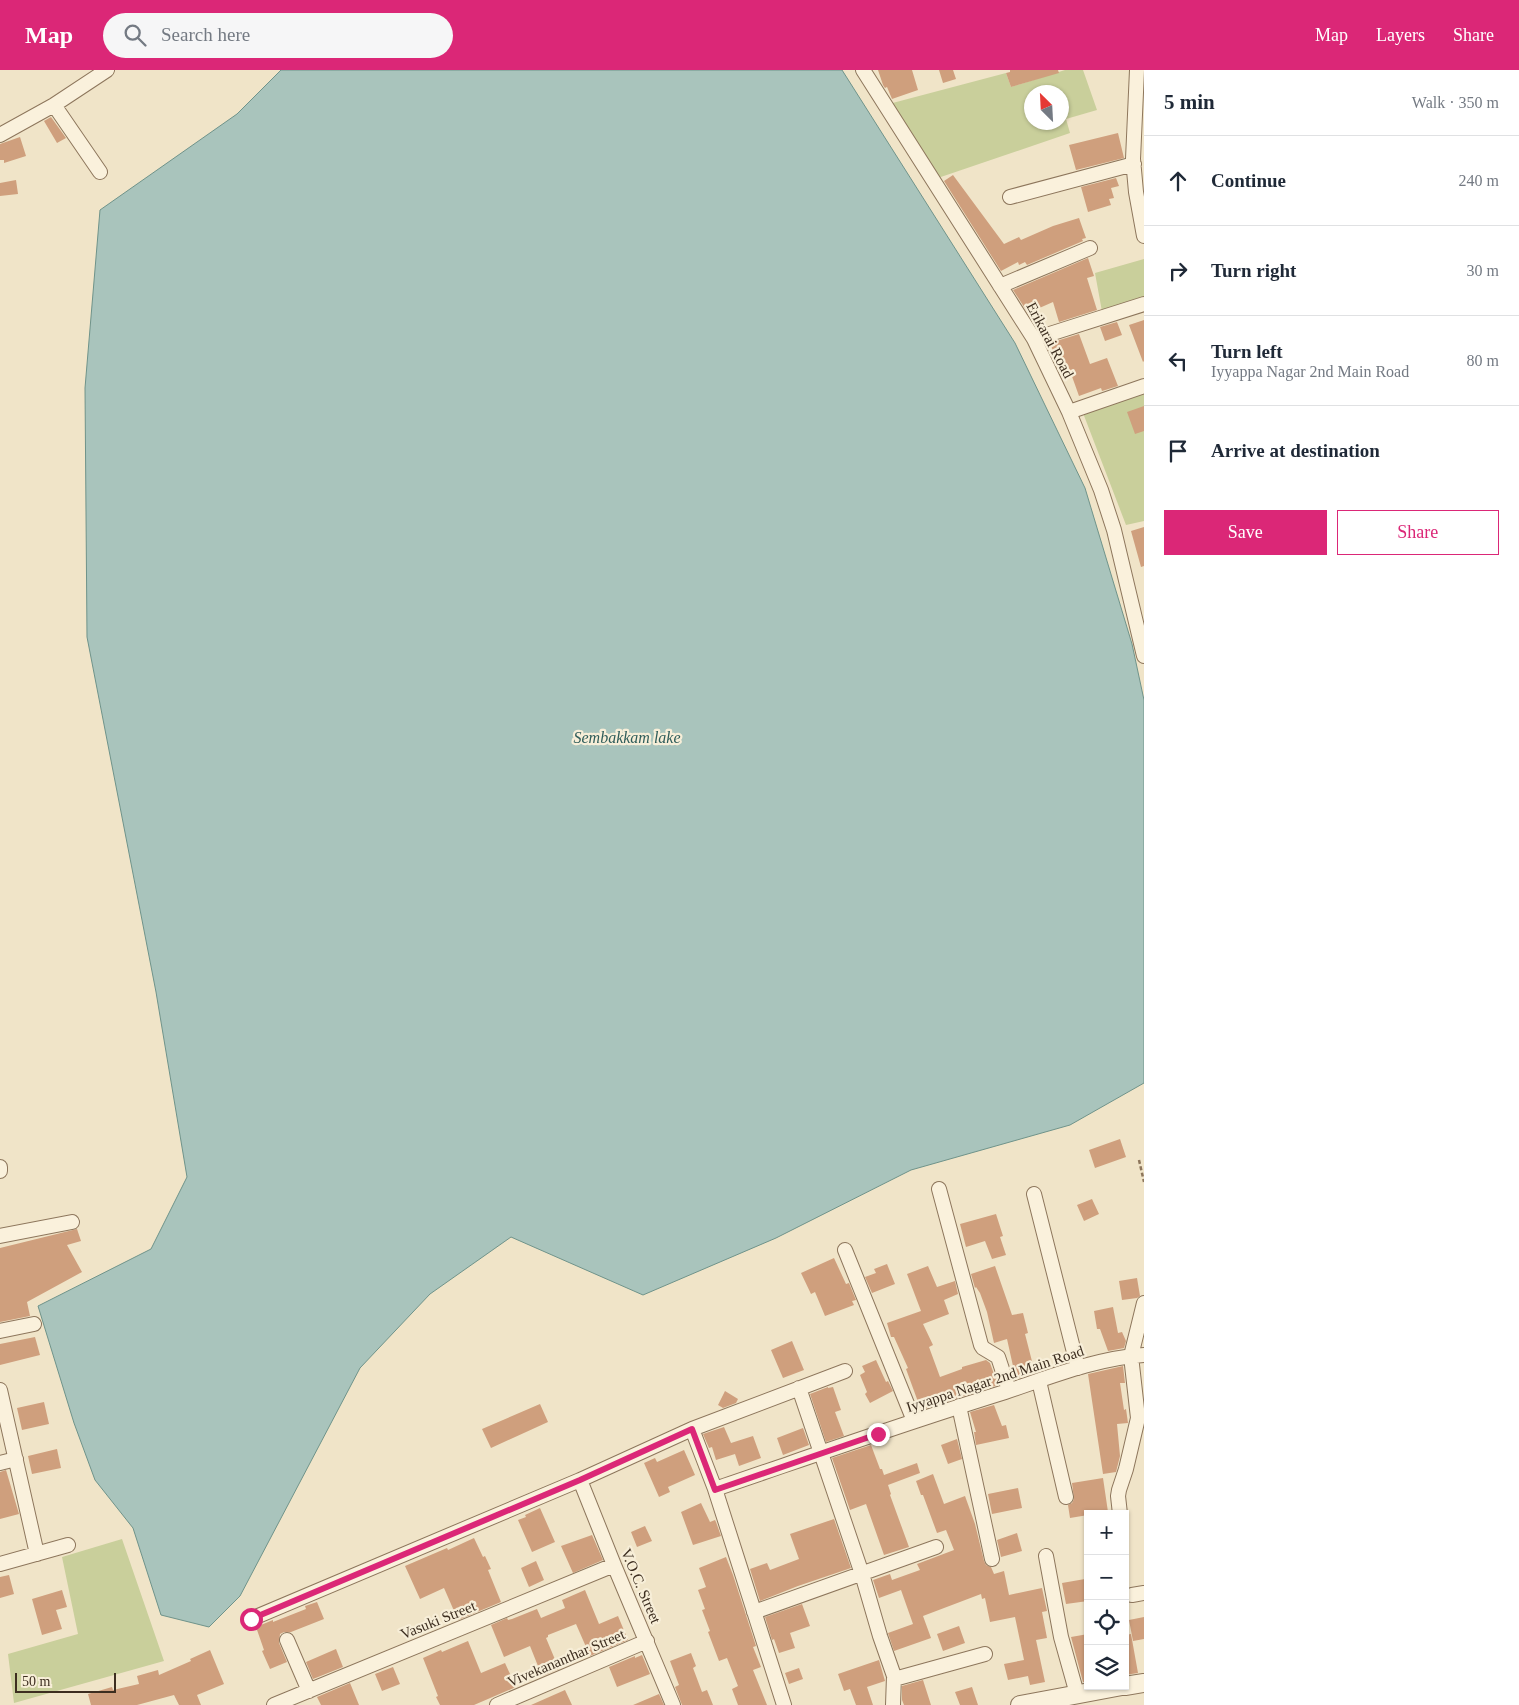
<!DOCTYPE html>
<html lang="en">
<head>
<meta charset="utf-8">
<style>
  body { margin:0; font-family:"Times New Roman",serif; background:#f6f6f7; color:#1f2937 }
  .controls { position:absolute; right:15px; bottom:15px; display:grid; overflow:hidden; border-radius:0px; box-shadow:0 1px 4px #0004 }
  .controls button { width:45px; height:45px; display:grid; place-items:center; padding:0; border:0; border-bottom:1px solid #e0e1e3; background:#fff; color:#1f2937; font:25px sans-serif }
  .compass { position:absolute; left:1024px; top:15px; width:45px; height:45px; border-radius:50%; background:#fff; box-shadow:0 1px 4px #0004; rotate:336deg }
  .scale { position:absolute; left:15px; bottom:12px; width:101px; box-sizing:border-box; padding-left:5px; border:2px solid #3d2e20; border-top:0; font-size:14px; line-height:18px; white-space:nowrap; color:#3d2e20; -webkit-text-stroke:4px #f7eed8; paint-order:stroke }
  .stop { position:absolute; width:15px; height:15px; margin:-11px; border:4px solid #db2777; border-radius:50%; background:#fff }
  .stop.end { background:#db2777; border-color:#fff; box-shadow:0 1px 5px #0008 }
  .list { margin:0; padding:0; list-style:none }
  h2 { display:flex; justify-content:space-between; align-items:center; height:65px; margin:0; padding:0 20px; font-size:21px }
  h2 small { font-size:16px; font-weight:400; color:#747a83 }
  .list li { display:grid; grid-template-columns:32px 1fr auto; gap:15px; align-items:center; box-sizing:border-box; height:90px; padding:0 20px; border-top:1px solid #e0e1e3 }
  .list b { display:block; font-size:19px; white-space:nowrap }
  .list p { margin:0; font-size:16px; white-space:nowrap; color:#747a83 }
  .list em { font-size:16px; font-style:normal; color:#747a83 }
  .actions { display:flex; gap:10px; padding:15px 20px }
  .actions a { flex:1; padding:11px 0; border:1px solid #db2777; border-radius:0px; text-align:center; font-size:18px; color:#db2777 }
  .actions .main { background:#db2777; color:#fff }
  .icon { flex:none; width:28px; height:28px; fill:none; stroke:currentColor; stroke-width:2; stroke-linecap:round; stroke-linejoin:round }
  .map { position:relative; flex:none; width:1144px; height:1635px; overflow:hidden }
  header { display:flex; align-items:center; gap:30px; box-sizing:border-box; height:70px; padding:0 25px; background:#db2777; color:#fff }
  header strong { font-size:24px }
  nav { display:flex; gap:28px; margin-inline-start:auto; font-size:18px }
  .search { width:350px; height:45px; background:#f6f6f7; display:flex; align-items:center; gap:12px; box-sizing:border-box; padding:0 18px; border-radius:28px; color:#747a83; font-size:19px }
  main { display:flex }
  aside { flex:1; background:#fff }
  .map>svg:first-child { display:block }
</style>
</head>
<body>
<header>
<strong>Map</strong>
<div class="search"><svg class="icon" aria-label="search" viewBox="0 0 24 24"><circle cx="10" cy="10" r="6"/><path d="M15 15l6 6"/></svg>Search here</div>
<nav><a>Map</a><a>Layers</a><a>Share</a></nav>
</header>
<main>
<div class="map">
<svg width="1144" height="1635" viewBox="0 0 1144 1635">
  <rect width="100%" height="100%" fill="#f0e4c8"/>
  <path fill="#c9cf9b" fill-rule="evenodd" d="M1065 0H1083L1097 40 1066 49 1070 63 932 110 885 35 1006 3 1011 17ZM1032 22H1062V52H1032Z
    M1144 189V231L1103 247 1095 203Z
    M1144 318V451L1126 455 1083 343Z
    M122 1469 164 1591 14 1633 8 1584 78 1564 62 1487Z"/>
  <path fill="#a9c4bc" stroke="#6f938a" d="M281 0H842L1015 273 1085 418 1132 574 1144 630V1013L1070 1055 911 1100 776 1168 643 1225 511 1167 430 1224 360 1298 240 1526 209 1557 161 1545 133 1458 95 1410 74 1353 38 1236 151 1179 187 1107 156 922 87 567 85 318 100 140 237 44Z"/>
  <path fill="#cf9f7d" d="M878 0H912L918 20 892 29 887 17 885 18 883 15Z
    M939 0H953L956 9 943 13Z
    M1010 0H1058L1059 3 1011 17 1006 3 1010 2Z
    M51 47 66 68 57 73 44 51Z
    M1118 63 1124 88 1076 100 1069 75Z
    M20 67 26 86 4 93V90H0V74Z
    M953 105 1004 174 1019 167 1021 170 1053 156 1079 148 1086 168 1082 169 1083 171 1027 195 1025 192 1019 195 1018 192 1001 201 944 111Z
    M1116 108 1119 116 1111 118 1114 128 1109 129 1111 135 1088 142 1081 117Z
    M16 110 18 124 0 126V113Z
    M1088 188 1094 206 1087 208 1097 240 1059 252 1053 232 1028 243 1013 220Z
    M1144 250V291L1143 292 1129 255Z
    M1117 252 1122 265 1105 271 1100 257Z
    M1079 264 1090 294 1107 288 1118 316 1102 321 1101 318 1079 326 1069 298 1061 302 1050 273Z
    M1144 336V361L1135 364 1127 342Z
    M1144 457V496L1141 497 1131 461Z
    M1120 1069 1126 1087 1095 1098 1089 1080Z
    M1092 1129 1099 1144 1084 1151 1077 1135Z
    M996 1144 1003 1166 1000 1167 1006 1185 992 1189 985 1171 966 1177 960 1154Z
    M77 1159 81 1171 67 1175 82 1202 27 1232 30 1246 0 1252V1178Z
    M834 1188 846 1214 849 1213 856 1230 852 1231 854 1235 825 1246 815 1222 811 1224 801 1203Z
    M887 1194 895 1214 872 1223 865 1207 876 1203 874 1199Z
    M928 1196 937 1217 955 1211 958 1224 944 1230 949 1244 923 1254 933 1275 929 1277 940 1307 962 1299V1297L986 1290 990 1293 998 1315 921 1340 906 1299 908 1298 894 1267H891L887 1253 921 1241 907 1204Z
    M995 1196 1012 1245 1023 1243 1028 1263 1025 1264 1035 1303 1015 1309 1011 1297 1013 1296 1007 1269 994 1273 987 1242 980 1223 976 1217 975 1218 971 1204Z
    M1137 1208 1140 1226 1137 1228 1122 1230 1119 1211Z
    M1113 1237 1118 1263 1122 1262 1126 1271 1124 1278 1108 1281 1100 1259H1097L1094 1241Z
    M35 1267 40 1285 0 1295V1274Z
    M792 1271 804 1300 783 1308 771 1280Z
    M876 1290 886 1312 888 1311 893 1321 870 1333 865 1324 867 1322 860 1305 865 1302 862 1296Z
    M1123 1296 1125 1313H1120L1124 1340 1126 1339 1128 1353 1117 1354 1120 1386 1116 1402 1103 1404 1088 1304Z
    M828 1317V1318L833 1317 841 1340 835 1342 844 1366 826 1372 810 1324Z
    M725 1321 738 1329 736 1333 723 1338 718 1335Z
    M44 1332 49 1354 22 1360 17 1338Z
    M540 1334 548 1352 491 1378 482 1359Z
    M994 1335 1002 1356 1006 1355 1009 1368 976 1375 974 1362H976L970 1342Z
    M724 1357 731 1373 753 1366 761 1388 739 1396 735 1384 716 1390 712 1377 709 1378 703 1364Z
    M803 1358 809 1375 783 1385 777 1368Z
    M957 1369 962 1389 948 1394 941 1375Z
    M871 1375 880 1399H882L884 1405 917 1393 920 1403 888 1415 891 1424 890 1425 909 1477 884 1485 866 1434 850 1440 832 1388Z
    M57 1379 61 1398 32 1404 28 1386Z
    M684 1380 695 1405 668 1417 670 1422 659 1427 644 1393 655 1388 657 1392Z
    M6 1400 19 1444 0 1449V1402Z
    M933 1404 944 1434 965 1426 975 1454 984 1491 986 1495 991 1497 994 1504 1004 1501 1009 1525 1042 1518 1047 1541 1042 1542 1047 1568 1036 1570 1045 1612 1030 1615 1028 1606 1008 1610 1004 1594 1024 1590 1015 1547 990 1552 985 1528 982 1529 981 1524 923 1546 931 1568 894 1581 888 1563 913 1554 901 1520 879 1528 873 1510 890 1504 892 1510 920 1500 917 1494 954 1480 946 1460 937 1463 923 1425H921L916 1411Z
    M1103 1408 1108 1442 1088 1444V1445L1070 1448 1068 1435 1072 1433 1074 1429 1072 1413Z
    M1018 1418 1022 1438 992 1444 988 1424Z
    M701 1433 710 1452 715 1450 716 1452 721 1466 693 1475 681 1442Z
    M540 1438 555 1472 532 1482 518 1450 526 1447 525 1445Z
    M834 1449 851 1498 798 1516 760 1531 750 1499 767 1493 770 1500 799 1489 790 1464Z
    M645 1456 652 1471 637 1477 631 1462Z
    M1017 1463 1022 1481 1001 1487 997 1470Z
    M592 1465 603 1490 573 1503 561 1476Z
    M474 1468 483 1487 485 1486 491 1499 488 1500 501 1532 458 1550 444 1518 420 1529 405 1496 447 1478 448 1480Z
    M726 1487 733 1505 756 1576 753 1577 761 1597 753 1600 767 1635H738L732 1619 738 1616 727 1588 719 1591 708 1562 710 1561 702 1540 705 1539 698 1520 706 1517 699 1498Z
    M536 1491 544 1510 529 1517 521 1498Z
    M9 1505 14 1524 0 1528V1507Z
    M1085 1509 1088 1531 1066 1534 1062 1513Z
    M62 1520 67 1537 56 1540 62 1559 42 1565 32 1529Z
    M585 1520 599 1554 618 1546 628 1570 590 1586 576 1554 548 1565V1567L546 1568 559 1599 542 1606 530 1576 504 1587 491 1555 507 1548 508 1550 512 1549 537 1539 541 1548 565 1538 562 1530Z
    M317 1532 324 1549 291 1562H284L280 1564 279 1573 287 1592 270 1599 262 1581 264 1580 256 1557 273 1550V1552L306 1539 305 1536Z
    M802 1534 810 1556 790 1563 795 1578 779 1583 774 1569 772 1570 765 1547Z
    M1144 1547V1569L1133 1571 1129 1550Z
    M959 1556 965 1573 943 1581 937 1564Z
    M1088 1564V1612H1083L1071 1567Z
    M1131 1564 1138 1603 1125 1605V1565Z
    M468 1571 481 1603 505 1593 516 1617 474 1635H440L436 1627 438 1626 423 1588 441 1580 442 1582Z
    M336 1579 343 1597 313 1609 306 1592Z
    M210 1580 224 1614 197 1625 201 1635H179L174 1625 137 1635H91L88 1624 112 1617 113 1620 139 1614 137 1606 158 1600 159 1605 191 1591 190 1589Z
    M691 1583 696 1596 693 1598 702 1622 707 1620 713 1635H682L675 1617 679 1615 670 1591Z
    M642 1585 650 1604 617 1617 609 1597 635 1586V1588Z
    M879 1590 885 1611 867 1617 873 1635H856L850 1619 844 1621 838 1604Z
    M393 1597 400 1614 382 1621 375 1604Z
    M799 1598 803 1609 789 1614 785 1603Z
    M923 1610 931 1635H904L902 1630V1616Z
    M350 1613 359 1635H321L317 1627Z
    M972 1617 978 1635H960L955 1622Z
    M565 1620 572 1635H531Z
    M659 1624 664 1635H633Z"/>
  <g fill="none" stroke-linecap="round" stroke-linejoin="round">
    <defs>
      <path id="minor" d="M863 0 1034 269 1069 342 1101 420 1114 460 1144 586
        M1137 0 1133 89 1136 122 1144 166
        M54 35 100 102
        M0 65 54 35 107 0
        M1010 127 1134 94
        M1000 216 1090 178
        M1034 269 1144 234
        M1069 342 1144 316
        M0 1097V1101
        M939 1119 981 1275 983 1278 998 1287 1009 1320
        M1034 1124 1078 1298
        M0 1166 72 1152
        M845 1180 914 1351
        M0 1261 34 1254
        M1039 1311 1066 1427
        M799 1318 862 1504 880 1566 894 1606 893 1635
        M0 1320 37 1484
        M959 1336 992 1489
        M692 1359 715 1419 784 1635
        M0 1393 16 1389
        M580 1410 614 1495 673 1635
        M715 1419C812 1386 908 1352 1005 1322 1050 1307 1097 1288 1144 1285
        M1120 1444 1118 1426 1119 1420 1126 1399 1138 1348 1131 1286 1144 1233
        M1046 1486 1061 1567 1077 1624
        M0 1494 68 1475
        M1132 1525 1144 1523
        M754 1542 936 1477
        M251 1549 580 1410 692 1359 845 1301
        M287 1570 309 1621
        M894 1606 898 1608 985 1584
        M274 1635 614 1495
        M497 1635 647 1571"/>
      <path id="tertiary" d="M1125 1616 1144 1613
        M1020 1635 1122 1616"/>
    </defs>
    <use href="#minor" stroke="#8d765c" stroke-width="16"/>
    <use href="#tertiary" stroke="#8d765c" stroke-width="20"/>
    <path stroke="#8d765c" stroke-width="2.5" stroke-dasharray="4 2.5" stroke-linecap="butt" d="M1139 1090 1144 1112"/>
    <use href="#minor" stroke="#faf1dc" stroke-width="14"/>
    <use href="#tertiary" stroke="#faf1dc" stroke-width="18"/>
  </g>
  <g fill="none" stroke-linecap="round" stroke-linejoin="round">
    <path stroke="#db2777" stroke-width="6" d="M251 1549 580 1410 692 1359 715 1420 878 1364"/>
  </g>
  <g text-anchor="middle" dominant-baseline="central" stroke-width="4.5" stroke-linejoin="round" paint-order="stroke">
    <g font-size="15" fill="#3d2e20" stroke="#f7eed8">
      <text transform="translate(1050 270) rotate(62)">Erikarai Road</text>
      <text transform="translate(995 1309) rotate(-18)">Iyyappa Nagar 2nd Main Road</text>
      <text transform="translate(641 1516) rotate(67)">V.O.C. Street</text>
      <text transform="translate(438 1550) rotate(-22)">Vasuki Street</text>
      <text transform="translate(566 1588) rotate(-23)">Vivekananthar Street</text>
    </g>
    <g font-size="16" font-style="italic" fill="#2f5d5a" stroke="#f7eed8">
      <text x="627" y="667">Sembakkam lake</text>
    </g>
  </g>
</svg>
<div class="controls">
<button>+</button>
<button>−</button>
<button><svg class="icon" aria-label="locate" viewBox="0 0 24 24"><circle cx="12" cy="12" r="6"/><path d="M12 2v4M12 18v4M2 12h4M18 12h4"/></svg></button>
<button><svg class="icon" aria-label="layers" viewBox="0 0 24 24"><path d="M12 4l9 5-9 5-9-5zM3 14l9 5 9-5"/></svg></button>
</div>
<svg class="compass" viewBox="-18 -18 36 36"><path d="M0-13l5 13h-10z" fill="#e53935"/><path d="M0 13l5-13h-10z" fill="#747a83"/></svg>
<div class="scale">50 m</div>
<div class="stop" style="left:251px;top:1549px"></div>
<div class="stop end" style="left:878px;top:1364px"></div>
</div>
<aside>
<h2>5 min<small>Walk · 350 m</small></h2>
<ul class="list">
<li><svg class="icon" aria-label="ahead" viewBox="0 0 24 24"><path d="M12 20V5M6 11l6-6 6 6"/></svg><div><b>Continue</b></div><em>240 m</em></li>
<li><svg class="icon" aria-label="right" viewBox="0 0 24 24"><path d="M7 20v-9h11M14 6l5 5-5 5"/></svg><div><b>Turn right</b></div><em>30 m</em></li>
<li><svg class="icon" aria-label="left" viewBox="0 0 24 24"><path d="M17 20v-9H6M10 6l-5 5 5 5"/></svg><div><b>Turn left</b><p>Iyyappa Nagar 2nd Main Road</p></div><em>80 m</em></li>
<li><svg class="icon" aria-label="arrive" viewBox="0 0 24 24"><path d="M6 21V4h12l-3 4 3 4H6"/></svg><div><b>Arrive at destination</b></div></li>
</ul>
<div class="actions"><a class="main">Save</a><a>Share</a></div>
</aside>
</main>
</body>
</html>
